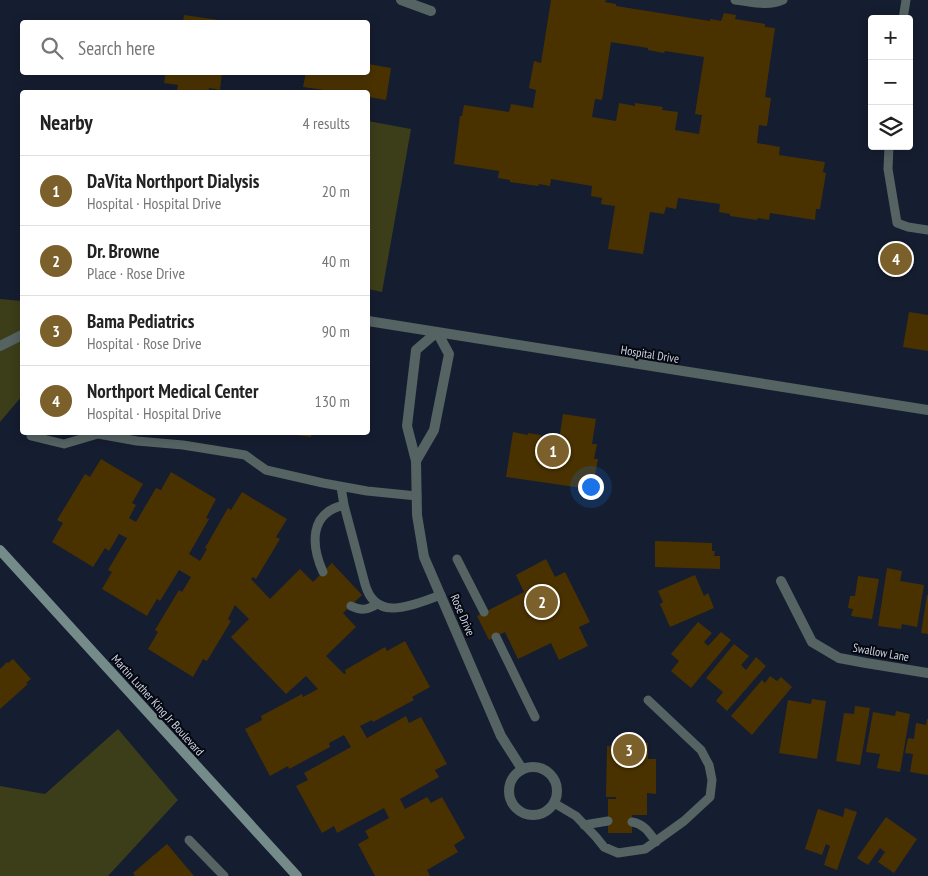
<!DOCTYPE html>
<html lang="en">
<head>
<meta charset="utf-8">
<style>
  body { margin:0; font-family:"PT Sans Narrow",sans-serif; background:#f2f2f2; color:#222 }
  .controls { position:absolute; right:15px; top:15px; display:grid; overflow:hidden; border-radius:5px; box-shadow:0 2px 12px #0003 }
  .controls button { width:45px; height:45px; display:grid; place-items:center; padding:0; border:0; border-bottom:1px solid #e0e0e0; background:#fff; color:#222; font:25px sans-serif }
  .you { position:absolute; left:590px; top:486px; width:18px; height:18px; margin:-12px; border:4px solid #fff; border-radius:50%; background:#1a73e8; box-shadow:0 0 0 8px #1a73e833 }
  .badge { display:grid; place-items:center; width:32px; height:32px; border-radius:50%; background:#7b602b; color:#fff; font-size:16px; font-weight:700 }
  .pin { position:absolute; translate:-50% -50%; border:2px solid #fff; box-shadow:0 1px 5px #0006 }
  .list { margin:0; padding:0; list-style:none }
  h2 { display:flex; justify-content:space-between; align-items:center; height:65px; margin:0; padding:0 20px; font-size:21px }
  h2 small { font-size:16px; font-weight:400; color:#767676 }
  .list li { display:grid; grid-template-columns:32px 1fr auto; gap:15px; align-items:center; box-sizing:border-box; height:70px; padding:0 20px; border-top:1px solid #e0e0e0 }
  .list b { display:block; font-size:19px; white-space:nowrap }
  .list p { margin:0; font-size:16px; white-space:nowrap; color:#767676 }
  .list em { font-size:16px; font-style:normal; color:#767676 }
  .icon { flex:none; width:28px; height:28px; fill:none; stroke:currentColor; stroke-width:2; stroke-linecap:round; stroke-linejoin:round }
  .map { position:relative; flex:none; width:928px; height:876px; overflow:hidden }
  .search { position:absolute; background:#fff; box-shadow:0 2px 12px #0003; left:20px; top:20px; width:350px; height:55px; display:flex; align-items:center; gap:12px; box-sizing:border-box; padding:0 18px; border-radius:5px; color:#767676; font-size:19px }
  .panel { position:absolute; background:#fff; box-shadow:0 2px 12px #0003; left:20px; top:90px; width:350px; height:345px; border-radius:5px }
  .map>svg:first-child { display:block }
</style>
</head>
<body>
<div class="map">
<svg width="928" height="876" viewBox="0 0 928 876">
  <rect width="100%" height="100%" fill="#151d30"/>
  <path fill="#3c3e1a" d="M368 121 411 129 382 292 368 289Z
    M0 299 22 301V396L0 422Z
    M118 729 178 800 108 876H0V786L45 794Z"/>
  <path fill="#4a3200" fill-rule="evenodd" d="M551 0H606L605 2 616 4V6L710 21V19L721 21 724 13 736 15 735 19 765 24V27L775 28 765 97 771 98 767 126 759 125 757 143 780 147 779 155 825 162 823 172 826 173 820 209H816L815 220 770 213 769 220 758 218 757 220 730 216V214L719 212 720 204 678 198 676 209 666 207 664 214 650 212 643 254 608 249 615 206 601 204 602 198 591 196 592 186 551 179 550 186 539 184 538 186 510 182V180L498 178 499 171 454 164 460 116H462L464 105 509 112 511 104 533 108 536 90 529 88 534 61 541 63ZM611 42 648 48V50L664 53 665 51 704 57 695 114 702 115 699 134 675 130 678 112 662 110 663 107 635 103V106L619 103 616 121 592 117 595 99 602 100Z
    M184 15 226 21V22H183Z
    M368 64 391 68 386 100 368 97V92H338L303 87 306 72H368Z
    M166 72H222L220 90 209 88V92H173L174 90H177L178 85 164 83Z
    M909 312 928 315V351L903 347Z
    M563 414 596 419 592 444H597L594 459H598L595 475H592L589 489 506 477 513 432 528 435V433L541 435V437L559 440Z
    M289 432H312L311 437 289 434Z
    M101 459 143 484 132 503 136 505 129 518 136 522 156 488 161 490 171 472 216 499 206 518 209 519 189 554 200 561 207 549 205 548 228 508 231 510 242 492 287 519 276 537 280 539 256 579 253 577 251 579 270 599 300 569 313 582 332 563 362 595 343 613 356 627 326 656 344 674 346 673 345 670 385 647 387 651 405 641 430 687 412 697 414 700 373 722 372 720 360 726 367 738 406 716 409 723 421 717 447 764 435 770 439 777 400 799 405 809 427 797 431 803 442 797 465 838 454 845 458 852 427 870 430 876H375L358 844 369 838 365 831 389 818 384 808 337 833 334 826 322 833 296 786 308 780 304 773 351 747 344 735 329 743 330 747 289 769 288 766 270 776 245 729 262 720 261 716 302 694 303 697 318 689 306 676 286 694 231 637 249 619 235 605 228 619 231 621 207 661 203 659 193 677 148 649 158 632 155 630 179 590 182 592 191 577 179 570 160 601 157 599 147 616 102 589 112 572 108 570 127 538 119 534 109 551 105 548 93 567 52 542 63 523 57 520 85 474 90 477Z
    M655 541 712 543V551H715L714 556H720V569L655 567Z
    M546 559 555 577 565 572 590 622 579 627 588 646 559 660 551 643 518 659 505 632 489 640 477 616 524 592 516 575Z
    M887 568 902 571 900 581 924 585 917 627 902 624 901 629 878 626Z
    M695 575 704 596 708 593 714 608 670 627 660 604 663 602 658 591Z
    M858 576 879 579 872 619 851 616 853 609 848 608 850 596H855Z
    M927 595H928V634L921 633Z
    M698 622 712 633 704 642 708 646 721 632 731 640 691 688 671 671 679 661 671 654Z
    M734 644 749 656 741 665 746 670 756 657 766 666 727 711 716 701 723 692 706 678Z
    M13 659 31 679 26 683 28 684 0 709V669L7 662 8 663Z
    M770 676 777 681 781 677 792 687 752 735 731 716 762 680 765 683Z
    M812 699 826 701 817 759 779 753 788 700 811 704Z
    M855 706 870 708 860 765 836 761 844 713 854 714Z
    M896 711 910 714 900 772 877 768 880 754 866 752 873 712 895 716Z
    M927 719H928V775L910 772 913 754 905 753 908 738 914 739 916 723 926 725Z
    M617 743H648V759H656V794L647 793V815H632V833H608V799H616V797H606L607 746 617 747Z
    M845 808 857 812 837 870 824 865 830 846 826 844 822 855 805 849 818 809 843 817Z
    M886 817 917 839 894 873 878 862 885 852 880 848 868 865 857 858Z
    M167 844 194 876H135L133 873Z"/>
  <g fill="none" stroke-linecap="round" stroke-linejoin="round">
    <path stroke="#556362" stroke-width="9" d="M735 0C751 2 768 7 783 0
      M903 19 906 0
      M889 146 888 169 897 223 908 227 928 230
      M31 436 64 444 98 434 137 441 183 445 245 455 266 470 323 483 367 491 417 496
      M341 487 344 505 365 584C376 624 414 604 441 595
      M457 559 484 612
      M323 572C311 545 309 513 344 505
      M351 606C361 611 368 610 377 604
      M496 637 535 717
      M554 803 576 816 596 837 604 847 618 853 645 849 684 821 710 797 712 780 709 765 701 750 648 700
      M632 822C644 824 649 832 656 842
      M584 825 608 821
      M189 840 224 876"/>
    <path stroke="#556362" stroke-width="10" d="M401 0 431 11
      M368 321 928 410
      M0 346 22 335
      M416 461 434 430 449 354 437 332 416 350 407 426 416 461 417 515 424 557 501 736 522 769
      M781 581 812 642 839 658 866 663 928 673
      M509 791a24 24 0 1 1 48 0a24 24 0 1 1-48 0Z"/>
    <path stroke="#748b8a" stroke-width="10" d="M0 550 297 876"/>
  </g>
  <g text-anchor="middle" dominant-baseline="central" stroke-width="4" stroke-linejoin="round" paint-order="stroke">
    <g font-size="12" fill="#ced4e2" stroke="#050810">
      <text transform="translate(650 354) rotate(9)">Hospital Drive</text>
      <text transform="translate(463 615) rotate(67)">Rose Drive</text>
      <text transform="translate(881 652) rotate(10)">Swallow Lane</text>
      <text transform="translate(158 705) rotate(48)">Martin Luther King Jr Boulevard</text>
    </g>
  </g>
</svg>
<div class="controls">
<button>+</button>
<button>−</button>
<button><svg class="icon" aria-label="layers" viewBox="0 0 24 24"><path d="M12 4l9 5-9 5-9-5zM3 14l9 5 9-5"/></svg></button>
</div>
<div class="you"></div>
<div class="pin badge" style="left:553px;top:451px">1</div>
<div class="pin badge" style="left:542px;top:602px">2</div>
<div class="pin badge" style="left:629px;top:750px">3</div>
<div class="pin badge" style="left:896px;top:259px">4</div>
<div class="search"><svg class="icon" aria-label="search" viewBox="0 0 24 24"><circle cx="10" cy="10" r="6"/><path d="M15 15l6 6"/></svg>Search here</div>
<section class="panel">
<h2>Nearby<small>4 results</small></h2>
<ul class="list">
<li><span class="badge">1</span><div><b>DaVita Northport Dialysis</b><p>Hospital · Hospital Drive</p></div><em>20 m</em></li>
<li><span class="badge">2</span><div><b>Dr. Browne</b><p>Place · Rose Drive</p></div><em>40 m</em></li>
<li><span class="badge">3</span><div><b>Bama Pediatrics</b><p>Hospital · Rose Drive</p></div><em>90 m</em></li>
<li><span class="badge">4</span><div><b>Northport Medical Center</b><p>Hospital · Hospital Drive</p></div><em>130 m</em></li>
</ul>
</section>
</div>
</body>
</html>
